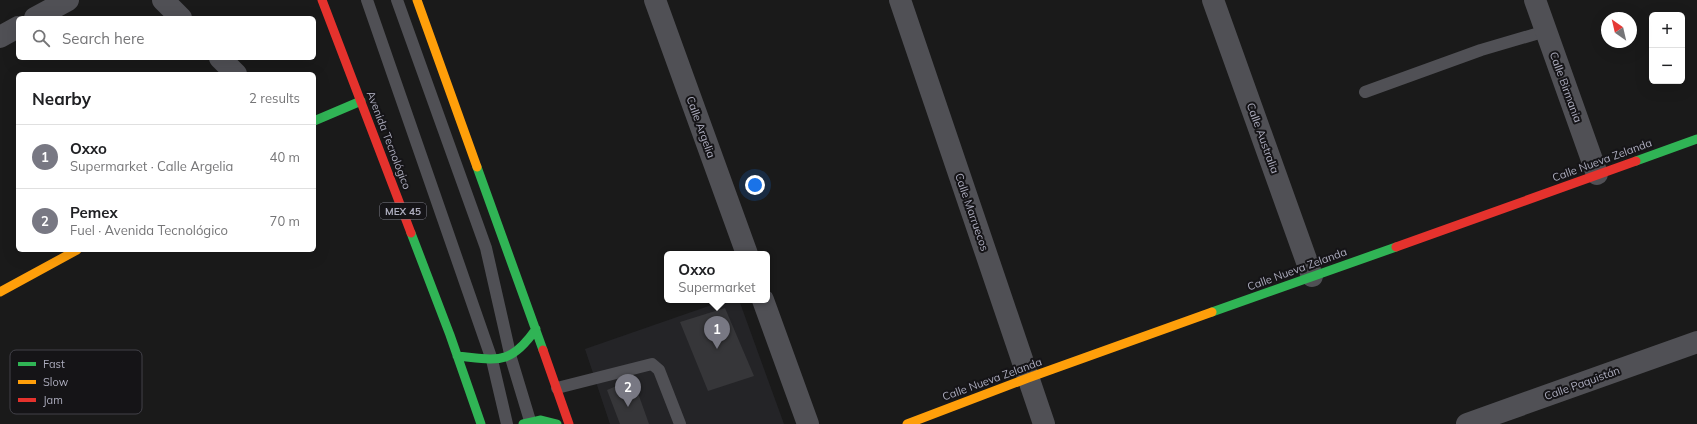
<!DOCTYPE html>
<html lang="en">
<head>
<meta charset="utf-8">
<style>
  body { margin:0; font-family:Mulish,sans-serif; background:#f6f6f6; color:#202124 }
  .controls { position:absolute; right:12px; top:12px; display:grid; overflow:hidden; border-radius:6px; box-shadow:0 4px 16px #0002 }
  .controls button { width:36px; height:36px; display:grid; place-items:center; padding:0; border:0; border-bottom:1px solid #e0e0e0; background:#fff; color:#202124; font:20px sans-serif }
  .compass { position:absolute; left:1601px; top:12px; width:36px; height:36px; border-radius:50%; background:#fff; box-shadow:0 4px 16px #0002; rotate:326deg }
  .you { position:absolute; left:755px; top:185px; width:14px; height:14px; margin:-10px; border:3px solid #fff; border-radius:50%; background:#1a73e8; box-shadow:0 0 0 6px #1a73e833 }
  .badge { display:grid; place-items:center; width:26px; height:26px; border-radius:50%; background:#787883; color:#fff; font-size:13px; font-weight:700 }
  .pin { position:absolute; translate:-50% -33px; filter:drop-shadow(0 1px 2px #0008) }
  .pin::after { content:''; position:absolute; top:21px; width:14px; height:12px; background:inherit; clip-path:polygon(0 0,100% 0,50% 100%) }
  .popup { position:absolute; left:664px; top:251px; width:106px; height:52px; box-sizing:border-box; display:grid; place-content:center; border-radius:6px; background:#fff; filter:drop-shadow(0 1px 3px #0005); font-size:13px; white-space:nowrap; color:#757577 }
  .popup b { font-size:15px; color:#202124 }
  .popup::after { content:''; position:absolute; left:50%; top:100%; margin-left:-8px; border:8px solid transparent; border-top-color:#fff }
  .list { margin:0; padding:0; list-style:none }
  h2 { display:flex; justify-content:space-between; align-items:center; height:52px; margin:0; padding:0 16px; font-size:17px }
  h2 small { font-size:13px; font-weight:400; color:#757577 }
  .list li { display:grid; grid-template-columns:26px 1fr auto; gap:12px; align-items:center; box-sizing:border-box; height:64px; padding:0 16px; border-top:1px solid #e0e0e0 }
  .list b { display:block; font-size:15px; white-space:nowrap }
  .list p { margin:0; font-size:13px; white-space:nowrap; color:#757577 }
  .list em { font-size:13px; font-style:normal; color:#757577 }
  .icon { flex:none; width:22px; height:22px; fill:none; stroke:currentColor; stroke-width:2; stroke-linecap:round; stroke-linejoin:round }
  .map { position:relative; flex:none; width:1697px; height:424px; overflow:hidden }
  .search { position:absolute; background:#fff; box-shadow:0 4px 16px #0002; left:16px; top:16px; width:300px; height:44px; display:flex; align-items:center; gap:10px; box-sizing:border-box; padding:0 14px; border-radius:6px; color:#757577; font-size:15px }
  .panel { position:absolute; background:#fff; box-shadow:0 4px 16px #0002; left:16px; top:72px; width:300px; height:180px; border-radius:6px }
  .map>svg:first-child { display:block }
</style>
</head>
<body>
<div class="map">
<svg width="1697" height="424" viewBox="0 0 1697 424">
  <rect width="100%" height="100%" fill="#1a1a1a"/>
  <path fill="#242427" d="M726 300H739L784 424H610L585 349Z"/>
  <path fill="#363639" d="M725 308 754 376 708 391 680 322Z
    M633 379 649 424H620L607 390Z"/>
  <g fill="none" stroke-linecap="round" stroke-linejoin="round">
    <path stroke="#505055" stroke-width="12" d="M367 0 492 360 507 424
      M397 0 486 248 511 358 531 424
      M1365 92 1481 50 1546 31
      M557 388 652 364 659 370 680 424"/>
    <path stroke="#505055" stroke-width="22" d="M163 0 181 18
      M655 0 747 254
      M900 0 1044 424
      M1213 0 1312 276
      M1535 0 1597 174
      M35 18 68 0
      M0 37 18 27
      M220 58 236 74
      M763 300 808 424
      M1467 424 1697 342"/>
    <path stroke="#30b455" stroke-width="9" d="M314 121 361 101
      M1636 161 1697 139
      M477 167 543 350
      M411 233 450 335 481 424
      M1212 312 1396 247
      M457 356C498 360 510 366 536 329
      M523 424 541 420 557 424"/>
    <path stroke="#ff9f0a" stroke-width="9" d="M417 0 477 167
      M0 292 77 250
      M907 424 1028 378 1212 312"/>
    <path stroke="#e5322d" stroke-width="9" d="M322 0 411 233
      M1396 247 1636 161
      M543 350 569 424"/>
  </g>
  <g text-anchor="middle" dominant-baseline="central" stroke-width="4" stroke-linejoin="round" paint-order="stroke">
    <rect fill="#151417" stroke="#7e7e8a" stroke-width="1" x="380" y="203" width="46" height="16" rx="3"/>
    <g font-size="10" font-weight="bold" fill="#ababbc">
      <text x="403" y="211">MEX 45</text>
    </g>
    <g font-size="11" fill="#ababbc" stroke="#151417">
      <text transform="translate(1566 87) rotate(70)">Calle Birmania</text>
      <text transform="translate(701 127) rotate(70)">Calle Argelia</text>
      <text transform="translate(1263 138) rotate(70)">Calle Australia</text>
      <text transform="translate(389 140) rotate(69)">Avenida Tecnológico</text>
      <text transform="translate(1602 160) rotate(-20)">Calle Nueva Zelanda</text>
      <text transform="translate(972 212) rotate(71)">Calle Marruecos</text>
      <text transform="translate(1297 269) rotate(-20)">Calle Nueva Zelanda</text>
      <text transform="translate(992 379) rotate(-20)">Calle Nueva Zelanda</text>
      <text transform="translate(1582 383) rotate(-20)">Calle Paquistán</text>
    </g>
  </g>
  <rect x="10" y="350" width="132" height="64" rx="6" fill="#151417" stroke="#424149" stroke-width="1"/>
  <rect x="18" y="362" width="18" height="4" fill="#30b455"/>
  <rect x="18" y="380" width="18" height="4" fill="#ff9f0a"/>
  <rect x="18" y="398" width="18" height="4" fill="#e5322d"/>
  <g font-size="11" fill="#ababbc">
    <text x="43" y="368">Fast</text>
    <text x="43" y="386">Slow</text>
    <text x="43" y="404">Jam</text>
  </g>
</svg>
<div class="controls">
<button>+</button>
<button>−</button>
</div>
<svg class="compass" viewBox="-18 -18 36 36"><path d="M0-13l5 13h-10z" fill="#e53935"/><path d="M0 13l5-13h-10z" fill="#757577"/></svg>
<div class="you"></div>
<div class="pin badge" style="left:717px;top:349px">1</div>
<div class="popup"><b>Oxxo</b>Supermarket</div>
<div class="pin badge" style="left:628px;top:407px">2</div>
<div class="search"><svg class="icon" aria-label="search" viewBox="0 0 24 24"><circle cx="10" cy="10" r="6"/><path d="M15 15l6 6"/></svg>Search here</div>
<section class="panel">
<h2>Nearby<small>2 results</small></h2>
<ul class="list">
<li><span class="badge">1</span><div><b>Oxxo</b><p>Supermarket · Calle Argelia</p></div><em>40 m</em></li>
<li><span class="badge">2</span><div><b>Pemex</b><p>Fuel · Avenida Tecnológico</p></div><em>70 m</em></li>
</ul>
</section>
</div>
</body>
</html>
